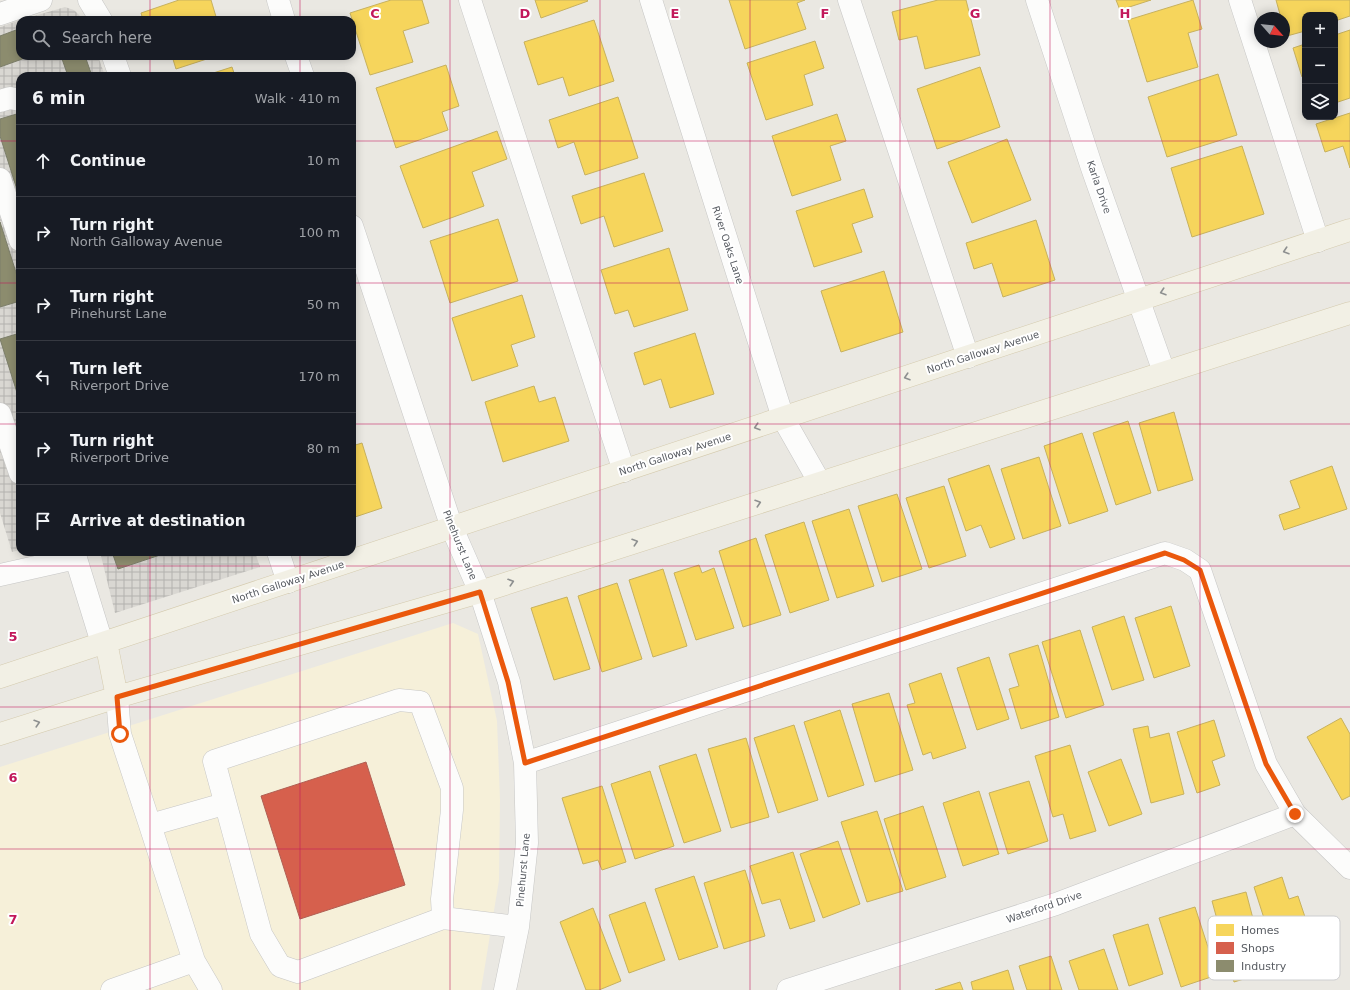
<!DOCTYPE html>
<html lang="en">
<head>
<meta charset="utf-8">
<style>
  body { margin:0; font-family:"DejaVu Sans",sans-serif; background:#20242c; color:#f1f3f6 }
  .controls { position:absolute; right:12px; top:12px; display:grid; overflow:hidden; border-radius:8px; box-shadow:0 2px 10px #0003 }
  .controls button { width:36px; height:36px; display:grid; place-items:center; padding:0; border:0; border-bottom:1px solid #363941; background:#171b24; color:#f1f3f6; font:20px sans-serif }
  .compass { position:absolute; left:1254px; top:12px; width:36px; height:36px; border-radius:50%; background:#171b24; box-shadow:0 2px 10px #0003; rotate:117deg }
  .stop { position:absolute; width:12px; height:12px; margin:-9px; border:3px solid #ea580c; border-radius:50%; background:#fff }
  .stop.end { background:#ea580c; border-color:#fff; box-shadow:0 1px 4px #0008 }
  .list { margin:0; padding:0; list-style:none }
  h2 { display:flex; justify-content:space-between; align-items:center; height:52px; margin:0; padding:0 16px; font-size:17px }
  h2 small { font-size:13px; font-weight:400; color:#9ea1a6 }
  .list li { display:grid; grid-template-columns:26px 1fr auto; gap:12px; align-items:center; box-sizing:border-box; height:72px; padding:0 16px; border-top:1px solid #363941 }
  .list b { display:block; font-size:15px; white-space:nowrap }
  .list p { margin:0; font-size:13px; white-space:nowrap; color:#9ea1a6 }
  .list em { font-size:13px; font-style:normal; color:#9ea1a6 }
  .icon { flex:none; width:22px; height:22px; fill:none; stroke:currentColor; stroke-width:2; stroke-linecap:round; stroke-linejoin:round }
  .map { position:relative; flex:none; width:1350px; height:990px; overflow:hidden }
  .search { position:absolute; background:#171b24; box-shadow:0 2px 10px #0003; left:16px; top:16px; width:340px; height:44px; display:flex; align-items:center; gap:10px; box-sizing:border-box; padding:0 14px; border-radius:12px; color:#9ea1a6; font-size:15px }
  .panel { position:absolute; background:#171b24; box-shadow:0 2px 10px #0003; left:16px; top:72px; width:340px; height:484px; border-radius:12px }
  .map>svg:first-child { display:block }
</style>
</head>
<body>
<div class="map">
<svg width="1350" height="990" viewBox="0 0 1350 990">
  <defs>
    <pattern id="industrial-grid" width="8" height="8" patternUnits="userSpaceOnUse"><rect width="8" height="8" fill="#d9d7d2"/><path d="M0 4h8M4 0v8" fill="none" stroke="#b3b2ae"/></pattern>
  </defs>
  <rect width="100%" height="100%" fill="#eae8e2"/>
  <path fill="#f6f0d9" d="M453 623 478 634 497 721 500 800 499 880 481 990H0V767Z"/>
  <path fill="url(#industrial-grid)" d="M65 7 74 10 84 20H21Z
    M20 20V56H98L105 76H20V550L12 552 0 513V27Z
    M100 552H255L260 567 115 613Z"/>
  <path fill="#f6d55c" stroke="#c7b15e" d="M179 0H211L217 20H143L141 13Z
    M391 0H422L429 23 403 31 413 62 370 75 350 13Z
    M535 0H587L588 1 541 18Z
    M729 0H805L797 3 806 29 745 49Z
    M938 0H966L980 55 925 69 917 36 899 40 892 12Z
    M1116 0H1151L1120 10Z
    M1193 0 1202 29 1188 33 1198 67 1147 82 1128 20Z
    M1276 0H1350V16L1335 21V15H1305V31L1287 36 1284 26V18H1281Z
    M594 20 614 81 569 96 563 77 538 85 524 42Z
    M1350 30V98L1335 103V35Z
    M815 41 824 68 804 75 813 105 766 120 747 63Z
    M1305 44V76L1302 77 1293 48Z
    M172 56H216L176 69Z
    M446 65 459 106 442 112 448 130 396 148 376 88Z
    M232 67 235 76H204Z
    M980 67 1000 127 937 149 917 89Z
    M1218 74 1237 135 1167 157 1148 97Z
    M618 97 638 158 585 175 574 142 558 148 549 120Z
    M1350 113V168L1343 146 1325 152 1316 124Z
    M837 114 846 141 830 146 841 180 792 196 772 136Z
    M497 131 507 159 472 172 484 206 423 228 400 166Z
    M1007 139 1031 200 972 223 948 162Z
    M1242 146 1264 214 1192 237 1171 168Z
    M644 173 663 231 614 247 604 216 581 224 572 196Z
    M864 189 873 217 852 224 862 252 814 267 796 211Z
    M498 219 518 281 450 303 430 241Z
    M1036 220 1055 280 1003 297 992 263 974 269 966 243Z
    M669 248 688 310 634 327 628 310 615 314 601 270Z
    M884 271 903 332 841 352 821 291Z
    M522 295 535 337 511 345 518 366 472 381 452 318Z
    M695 333 714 394 670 408 661 379 644 385 634 353Z
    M534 386 539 402 555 397 569 441 503 462 485 402Z
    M1174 412 1193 480 1158 491 1139 423Z
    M1128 421 1151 493 1116 505 1093 433Z
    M1082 433 1108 511 1069 524 1044 446Z
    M362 443 382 508 352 518V446Z
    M1039 457 1061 526 1023 539 1001 469Z
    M989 465 1015 539 990 548 981 525 966 531 948 479Z
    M1332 466 1347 509 1284 530 1279 515 1300 508 1290 481Z
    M944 486 966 556 929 568 906 498Z
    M897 494 922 569 882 582 858 506Z
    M849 509 874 586 837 598 812 521Z
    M804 522 829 600 790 613 765 535Z
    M756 538 781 615 743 627 719 551Z
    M699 565 702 573 714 568 734 628 696 640 674 573Z
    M663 569 687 646 653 657 629 580Z
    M617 583 642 659 602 672 578 596Z
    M567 597 590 669 554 680 531 608Z
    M1171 606 1190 666 1154 678 1135 618Z
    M1124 616 1144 680 1112 690 1092 627Z
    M1080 630 1104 705 1066 718 1042 642Z
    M1038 645 1059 717 1021 729 1009 689 1019 686 1009 654Z
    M989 657 1009 719 977 730 957 668Z
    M941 673 966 748 933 759 931 752 923 755 907 705 915 703 909 684Z
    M889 693 913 770 875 782 852 704Z
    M840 710 864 785 828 797 804 722Z
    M1341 718 1350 734V796L1342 800 1307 737Z
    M1214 720 1225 756 1212 761 1220 785 1197 793 1177 732Z
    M794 725 818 800 778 813 754 738Z
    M1148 726 1150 738 1169 733 1184 794 1151 803 1133 729Z
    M746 738 769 817 731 828 708 749Z
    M1070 745 1096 831 1070 839 1063 814 1053 817 1035 756Z
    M696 754 721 831 684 843 659 766Z
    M1121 759 1142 814 1109 826 1088 772Z
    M650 771 674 846 635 859 611 784Z
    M1029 781 1048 841 1008 854 989 793Z
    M602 786 626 862 602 870 598 860 583 864 562 798Z
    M979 791 999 854 963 866 943 803Z
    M923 806 946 877 906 890 884 819Z
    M877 811 903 891 867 902 841 822Z
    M838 841 860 904 823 918 800 854Z
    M793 852 815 921 790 929 780 899 762 904 750 866Z
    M745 870 765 936 724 949 704 883Z
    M694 876 718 947 679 960 655 889Z
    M1282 877 1289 899 1298 896 1309 929 1288 936 1286 931 1270 937 1254 887Z
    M1246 892 1267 972 1234 982 1212 901Z
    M645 902 665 960 629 973 609 915Z
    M1195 907 1217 975 1181 987 1159 918Z
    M593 908 621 981 599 990H586L560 922Z
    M1148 924 1163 974 1129 986 1113 935Z
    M1104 949 1118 990H1079L1069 961Z
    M1051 956 1062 990H1027L1019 966Z
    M1008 970 1014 990H973L971 982Z
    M960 982 963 990H935Z"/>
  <path fill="#d6604d" stroke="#b05f53" d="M366 762 405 885 300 919 261 796Z"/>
  <path fill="#8c8c6e" stroke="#7c7e6a" d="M16 30 20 43V56H24L25 58 0 67V36Z
    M61 56H85L92 76H68Z
    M20 113V199L0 136V119Z
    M0 222 20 285V301L0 307Z
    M20 333V402L0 339Z
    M112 552H169L118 569Z"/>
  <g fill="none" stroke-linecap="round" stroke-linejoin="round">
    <defs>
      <path id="minor" d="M89 0 101 20
        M278 0 284 20
        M470 0 624 471
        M651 0 783 418 820 483
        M849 0 968 357
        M1037 0 1092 168 1164 372
        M1240 0 1318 241
        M0 14 41 0
        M113 56 120 76
        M296 56 303 76
        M0 101 10 98 20 100
        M0 179 20 240
        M352 226 452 528 480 592 509 682 525 763 527 843 518 927 505 990
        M0 414 20 473
        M74 552 102 643
        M278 552 288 582
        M0 575 76 558
        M117 697 120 734 150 825 224 804
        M525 763 1165 553 1185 560 1200 570 1266 764 1295 814 1350 868
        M150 825 194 961 211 990
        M443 918 442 899 452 810V788L420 702 399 700 214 761 261 934 280 966 298 972 443 918 518 927
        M112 990 194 961
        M788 990 1056 904 1295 814"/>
      <path id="major" d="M106 642 117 697
        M0 677 1350 230
        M0 734 117 697 480 592 1350 313"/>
    </defs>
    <use href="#minor" stroke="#c6c6c5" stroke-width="23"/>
    <use href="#major" stroke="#d4caad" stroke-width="23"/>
    <use href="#minor" stroke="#fcfcfb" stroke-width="22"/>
    <use href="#major" stroke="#f2f0e5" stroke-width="22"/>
  </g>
  <defs><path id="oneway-chevron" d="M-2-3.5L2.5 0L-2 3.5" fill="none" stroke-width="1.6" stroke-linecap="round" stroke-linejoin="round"/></defs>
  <g stroke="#8e9090">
    <use href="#oneway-chevron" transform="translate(1286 251) rotate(162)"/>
    <use href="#oneway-chevron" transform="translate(1163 292) rotate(162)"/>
    <use href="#oneway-chevron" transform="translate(907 377) rotate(162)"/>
    <use href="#oneway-chevron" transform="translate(757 427) rotate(162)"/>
    <use href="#oneway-chevron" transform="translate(758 503) rotate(-18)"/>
    <use href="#oneway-chevron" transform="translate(635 542) rotate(-18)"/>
    <use href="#oneway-chevron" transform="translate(511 582) rotate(-18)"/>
    <use href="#oneway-chevron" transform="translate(37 723) rotate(-17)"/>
  </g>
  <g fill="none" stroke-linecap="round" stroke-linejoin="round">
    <path stroke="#ea580c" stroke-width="5" d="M120 734 117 697 480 592 508 682 525 763 1165 553 1184 560 1200 570 1266 764 1295 814"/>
  </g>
  <path fill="none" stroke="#c2185b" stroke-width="1" stroke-opacity="0.55" d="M150 0V20M300 0V20M450 0V990M600 0V990M750 0V990M900 0V990M1050 0V990M1200 0V990M150 56V76M300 56V76M0 141H20M352 141H1350M0 283H20M352 283H1350M0 424H20M352 424H1350M150 552V990M300 552V990M0 566H1350M0 707H1350M0 849H1350"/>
  <g text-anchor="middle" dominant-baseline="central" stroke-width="4" stroke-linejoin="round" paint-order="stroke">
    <g font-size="10" fill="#585c62" stroke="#fff">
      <text transform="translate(1099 187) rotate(71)">Karla Drive</text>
      <text transform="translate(728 245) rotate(72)">River Oaks Lane</text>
      <text transform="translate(983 352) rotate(-18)">North Galloway Avenue</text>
      <text transform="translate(675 454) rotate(-18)">North Galloway Avenue</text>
      <text transform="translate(460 545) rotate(68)">Pinehurst Lane</text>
      <text transform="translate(288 582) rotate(-18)">North Galloway Avenue</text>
      <text transform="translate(523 870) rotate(-85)">Pinehurst Lane</text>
      <text transform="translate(1044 907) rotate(-19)">Waterford Drive</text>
    </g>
  </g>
  <rect x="1208" y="916" width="132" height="64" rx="6" fill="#fff" stroke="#cdced0" stroke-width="1"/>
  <rect x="1216" y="924" width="18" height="12" fill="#f6d55c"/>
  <rect x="1216" y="942" width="18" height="12" fill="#d6604d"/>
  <rect x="1216" y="960" width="18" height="12" fill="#8c8c6e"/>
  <g font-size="11" fill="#585c62">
    <text x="1241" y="934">Homes</text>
    <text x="1241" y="952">Shops</text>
    <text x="1241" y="970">Industry</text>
  </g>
  <g font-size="13" text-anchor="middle" font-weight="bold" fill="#c2185b" stroke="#fff" stroke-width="4" stroke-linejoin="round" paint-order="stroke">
    <text x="375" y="18">C</text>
    <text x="525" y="18">D</text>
    <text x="675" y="18">E</text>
    <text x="825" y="18">F</text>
    <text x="975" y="18">G</text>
    <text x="1125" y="18">H</text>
    <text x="13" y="641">5</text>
    <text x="13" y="782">6</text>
    <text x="13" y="924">7</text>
  </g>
</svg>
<div class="controls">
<button>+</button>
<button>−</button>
<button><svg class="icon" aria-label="layers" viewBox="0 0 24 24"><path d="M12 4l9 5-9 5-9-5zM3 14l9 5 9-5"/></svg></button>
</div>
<svg class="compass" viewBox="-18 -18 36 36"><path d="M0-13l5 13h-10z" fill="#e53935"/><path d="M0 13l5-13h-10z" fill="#9ea1a6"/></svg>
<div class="stop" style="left:120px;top:734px"></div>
<div class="stop end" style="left:1295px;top:814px"></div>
<div class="search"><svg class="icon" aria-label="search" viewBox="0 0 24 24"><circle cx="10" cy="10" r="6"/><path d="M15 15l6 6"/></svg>Search here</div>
<section class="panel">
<h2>6 min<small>Walk · 410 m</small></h2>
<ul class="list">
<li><svg class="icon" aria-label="ahead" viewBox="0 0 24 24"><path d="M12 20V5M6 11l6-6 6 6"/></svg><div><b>Continue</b></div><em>10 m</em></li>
<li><svg class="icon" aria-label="right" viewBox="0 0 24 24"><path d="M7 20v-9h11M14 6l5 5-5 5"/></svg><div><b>Turn right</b><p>North Galloway Avenue</p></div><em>100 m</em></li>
<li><svg class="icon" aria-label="right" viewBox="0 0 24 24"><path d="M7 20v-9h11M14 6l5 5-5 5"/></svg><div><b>Turn right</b><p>Pinehurst Lane</p></div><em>50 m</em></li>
<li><svg class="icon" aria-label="left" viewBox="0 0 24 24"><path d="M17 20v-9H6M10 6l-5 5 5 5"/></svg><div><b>Turn left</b><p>Riverport Drive</p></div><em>170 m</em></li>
<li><svg class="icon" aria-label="right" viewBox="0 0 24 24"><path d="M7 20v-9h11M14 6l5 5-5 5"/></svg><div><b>Turn right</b><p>Riverport Drive</p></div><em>80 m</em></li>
<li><svg class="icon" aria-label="arrive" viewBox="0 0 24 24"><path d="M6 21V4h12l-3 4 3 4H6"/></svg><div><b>Arrive at destination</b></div></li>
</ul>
</section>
</div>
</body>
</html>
